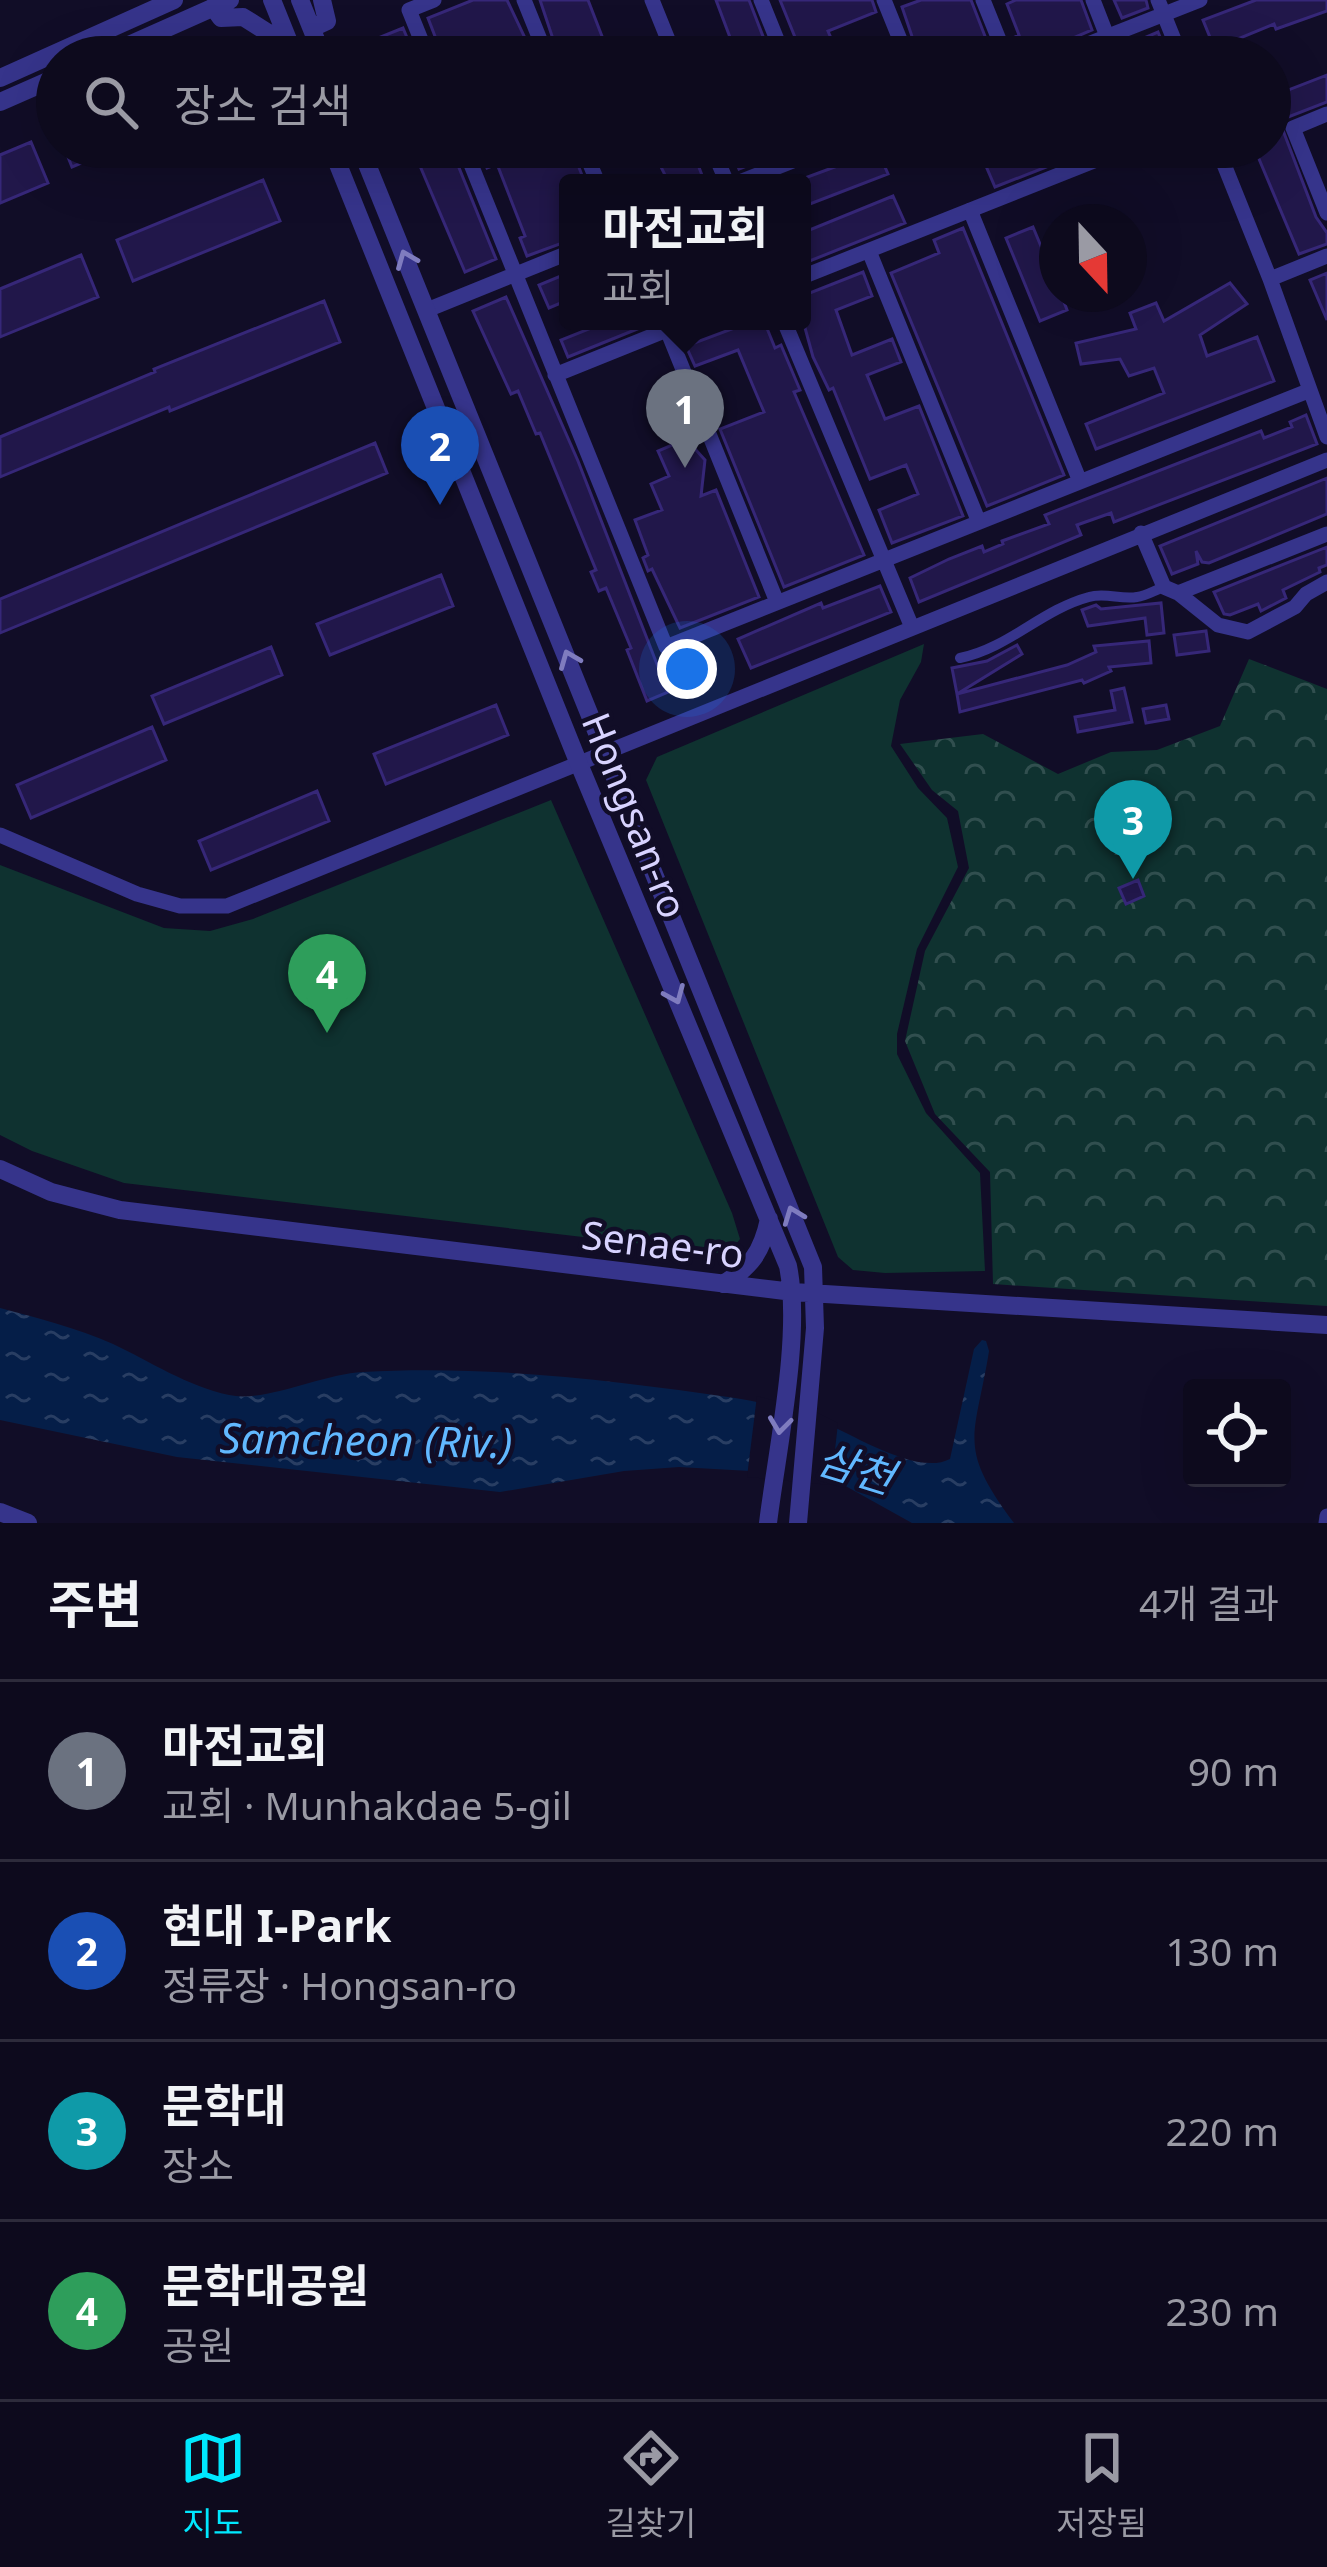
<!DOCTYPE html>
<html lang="ko">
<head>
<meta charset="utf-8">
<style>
  body { margin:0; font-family:"Noto Sans","Noto Sans KR",sans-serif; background:#161326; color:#f1f3f6 }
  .controls { position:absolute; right:36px; bottom:36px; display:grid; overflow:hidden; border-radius:12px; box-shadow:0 12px 48px #0002 }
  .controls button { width:108px; height:108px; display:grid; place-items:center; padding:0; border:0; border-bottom:3px solid #2d2b3b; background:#0d0a1d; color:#f1f3f6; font:60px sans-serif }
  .compass { position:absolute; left:1039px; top:204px; width:108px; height:108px; border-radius:50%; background:#0d0a1d; box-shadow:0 12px 48px #0002; rotate:158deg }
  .you { position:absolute; left:687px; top:669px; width:42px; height:42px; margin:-30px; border:9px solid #fff; border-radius:50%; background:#1a73e8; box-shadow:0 0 0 18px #1a73e833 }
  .badge { display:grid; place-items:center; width:78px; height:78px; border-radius:50%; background:#00e8fe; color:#fff; font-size:39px; font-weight:700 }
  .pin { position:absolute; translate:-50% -99px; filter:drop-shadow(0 3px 6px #0008) }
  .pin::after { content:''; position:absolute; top:63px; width:42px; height:36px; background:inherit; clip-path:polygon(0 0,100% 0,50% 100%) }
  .popup { position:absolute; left:559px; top:174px; width:252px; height:156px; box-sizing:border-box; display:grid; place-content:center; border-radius:12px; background:#0d0a1d; filter:drop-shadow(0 3px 9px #0005); font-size:39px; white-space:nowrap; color:#9a9aa4 }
  .popup b { font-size:45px; color:#f1f3f6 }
  .popup::after { content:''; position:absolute; left:50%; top:100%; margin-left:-24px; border:24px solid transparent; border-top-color:#0d0a1d }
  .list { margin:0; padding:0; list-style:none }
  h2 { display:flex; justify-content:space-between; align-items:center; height:156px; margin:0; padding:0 48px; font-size:51px }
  h2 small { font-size:39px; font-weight:400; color:#9a9aa4 }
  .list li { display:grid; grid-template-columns:78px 1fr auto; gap:36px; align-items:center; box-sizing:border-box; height:180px; padding:0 48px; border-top:3px solid #2d2b3b }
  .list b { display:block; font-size:45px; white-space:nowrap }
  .list p { margin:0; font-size:39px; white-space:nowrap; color:#9a9aa4 }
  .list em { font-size:39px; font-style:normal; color:#9a9aa4 }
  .icon { flex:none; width:66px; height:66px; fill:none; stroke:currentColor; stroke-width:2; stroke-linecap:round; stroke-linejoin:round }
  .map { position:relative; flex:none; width:1327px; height:1523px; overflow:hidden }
  .search { position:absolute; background:#0d0a1d; box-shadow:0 12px 48px #0002; left:36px; right:36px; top:36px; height:132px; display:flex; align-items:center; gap:30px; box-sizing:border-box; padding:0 42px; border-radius:66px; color:#9a9aa4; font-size:45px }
  .sheet { height:876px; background:#0d0a1d }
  nav { display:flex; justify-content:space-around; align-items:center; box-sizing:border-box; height:168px; border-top:3px solid #2d2b3b; background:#0d0a1d; font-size:33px; color:#9a9aa4 }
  nav a { display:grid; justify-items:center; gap:6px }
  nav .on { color:#00e8fe }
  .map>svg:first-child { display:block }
</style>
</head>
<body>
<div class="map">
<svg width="1327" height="1523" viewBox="0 0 1327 1523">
  <defs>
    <pattern id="forest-crowns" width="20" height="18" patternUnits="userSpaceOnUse" patternTransform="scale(3)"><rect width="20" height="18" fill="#0f3230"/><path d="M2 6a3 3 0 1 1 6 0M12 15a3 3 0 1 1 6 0" fill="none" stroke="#314f4f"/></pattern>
    <pattern id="water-ripples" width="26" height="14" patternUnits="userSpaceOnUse" patternTransform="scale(3)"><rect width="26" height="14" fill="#051e48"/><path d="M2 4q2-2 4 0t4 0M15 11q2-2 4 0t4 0" fill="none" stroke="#293e63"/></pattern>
  </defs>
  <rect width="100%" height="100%" fill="#110d27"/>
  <path fill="url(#forest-crowns)" d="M1249 659 1327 689V1306L993 1284 990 1172 935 1114 905 1041 925 951 969 868 958 811 932 790 900 744 983 734 1058 774 1111 752 1157 750 1220 726Z"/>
  <path fill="#0f3230" d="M924 644 921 662 900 700 891 746 918 788 947 818 958 867 917 949 897 1034V1054L926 1113 980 1173 985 1271 885 1273 853 1270 838 1257 646 780 657 757Z
    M551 800 732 1213 740 1239 728 1254 124 1183 32 1151 0 1135V865L164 928 210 931 253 919Z"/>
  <path fill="url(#water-ripples)" d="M0 1308C37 1318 77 1328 113 1344 151 1362 187 1386 229 1395 265 1403 322 1374 363 1372 487 1365 612 1380 735 1398 761 1402 790 1409 814 1418 848 1431 916 1477 950 1459L974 1349 982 1340 986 1341 989 1351C975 1439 956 1445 1014 1523H912L833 1479 806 1474 679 1467 624 1471 500 1492 177 1457 0 1420Z"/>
  <path fill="#110d27" d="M757 1396 816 1412 838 1423 831 1485 747 1477Z"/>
  <path fill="#21174a" stroke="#362778" stroke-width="3" d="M473 0H507L534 57H443L428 18Z
    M540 0H588L610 57H559Z
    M716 0H749L769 52 757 57H694L731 40Z
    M780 0H872L876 12 828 31 839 57H803Z
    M921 0H971L993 57H967L964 48 942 57H919L902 7Z
    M1016 0H1081L1092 30 1029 57H1018L1011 39 1019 35 1007 4Z
    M1114 0H1146L1148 8 1122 18Z
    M1256 0H1327V11L1276 29 1274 24 1235 40 1238 49 1218 57 1203 20Z
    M403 28 413 52 401 57H374L368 42Z
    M1158 32 1168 57H1105L1132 43Z
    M1327 75V102L1288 117 1281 125 1316 217 1327 233V244L1299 254 1254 147H1270V97Z
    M31 142 48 183 0 203V155Z
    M64 147H119L72 167Z
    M412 147H444L448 155 453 153 496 259 465 272Z
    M479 147H571L585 183H568V241L527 256 520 238 525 236 497 164 487 168Z
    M651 147H700L702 154 695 157 705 183H669Z
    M730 147H795L739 169Z
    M1012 147H1097L995 187 983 159Z
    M878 151 888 174 802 207V179Z
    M263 180 280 221 133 281 117 240Z
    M893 196 905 223 802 264V233Z
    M1033 227 1057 285V294H1061L1067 310 1040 321 1006 238Z
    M963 228 1064 475 987 506 891 273 939 253 934 240Z
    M81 255 98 297 0 337V289Z
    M863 272 872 296 836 310 852 355 892 339 901 362 867 375 885 419 919 406 963 516 892 543 879 510 918 494 906 465 870 479 833 388 829 390 813 357 802 317V296Z
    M568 273V300L549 308 539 285Z
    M1327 273V320L1310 280Z
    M1230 283 1247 304 1200 335 1207 356 1257 337 1274 381 1096 449 1086 424 1164 393 1154 368 1129 376 1120 359 1081 364 1076 343 1136 329 1130 313 1156 303 1164 321Z
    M506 297 578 461 660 672 664 670 673 690 647 701 627 650 631 648 606 588 599 591 591 572 596 570 540 433 536 434 518 391 511 394 473 311Z
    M324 301 340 342 170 411 169 407 0 477V437L155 372 154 369Z
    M592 321H657L568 357 561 340 594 327Z
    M753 321H764L775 348 781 345 800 390 794 392 864 555 784 587 720 429 764 412 753 386 738 350 695 366 686 346Z
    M1306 415 1317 444 1114 522 1111 513 1077 525 1081 535 919 602 910 578 949 559 982 546 984 552 1003 544 1002 541 1049 524 1045 515 1261 431 1264 438 1292 427 1290 422Z
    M686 439 705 460 701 496 716 490 759 597 680 628 652 569 648 571 643 558 648 555 635 520 662 510 651 484 669 476 658 451Z
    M375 443 387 473 0 633V599Z
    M1327 478V514L1209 563 1202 562 1196 551 1198 564 1172 574 1160 546Z
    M1327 547V565L1319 568 1320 572 1283 590 1286 598 1261 611 1258 604 1230 615 1224 614 1214 592Z
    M441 575 453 606 330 655 317 624Z
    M880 586 891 612 751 668 738 639 821 603 823 608Z
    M1161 603 1164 633 1147 635 1145 618 1088 626 1082 610 1096 605 1101 609Z
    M1206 631 1209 651 1177 655 1174 635Z
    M1149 641 1151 663 1109 667 1111 671 1084 683 1082 680 960 712 957 694 1067 665 1096 652 1094 646Z
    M1017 645 1022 654 957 694 952 668 987 661Z
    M271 647 282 675 164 724 152 696Z
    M1124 688 1132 722 1078 732 1075 717 1115 710 1111 691Z
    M496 705 508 735 386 784 374 754Z
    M1166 705 1169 719 1146 723 1143 709Z
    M152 727 166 760 31 818 17 785Z
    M317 791 329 821 211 870 199 841Z
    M1138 880 1144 896 1126 904 1119 888Z"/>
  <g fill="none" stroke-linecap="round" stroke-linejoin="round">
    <path stroke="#36348b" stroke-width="10" d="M960 658C1009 648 1041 610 1089 597 1105 592 1121 600 1137 597 1146 596 1155 590 1164 587"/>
    <path stroke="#36348b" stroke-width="15" d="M524 0 547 57
      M652 0 675 57
      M761 0 784 57
      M884 0 907 57
      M983 0 1006 57
      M1093 0 1107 36
      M1158 0 1181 57
      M428 57 409 10 434 0
      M1055 57 1200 0
      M1327 114 1293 128 1327 213
      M464 147 666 647 1308 391
      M583 147 598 183
      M712 147 727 183
      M1217 147 1270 279 1327 437
      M737 183 828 147
      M970 210 1079 479
      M869 251 978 520
      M802 277 1129 147
      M1270 279 1327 256
      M427 310 568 253
      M784 321 911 625
      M667 330 777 602
      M555 375 689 321
      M1141 533 1164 587 1178 593 1218 625 1248 632 1295 607 1306 594 1327 582
      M1178 593 1327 534
      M0 835 137 894 180 906H227L1327 460
      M1326 1523 1327 1516"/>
    <path stroke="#36348b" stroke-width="18" d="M272 0 295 57
      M300 0 323 57
      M213 7 221 18 243 17 270 34 284 32
      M312 28 327 21 322 0
      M102 57 230 0
      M0 78 174 0
      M0 102 57 77
      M331 147 579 764 788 1266C802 1335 777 1450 768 1523
      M360 147 813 1267 815 1328 798 1523
      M0 1169 51 1192 120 1210 793 1292 1327 1325
      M723 1284C751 1267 762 1252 769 1219
      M0 1512 28 1523"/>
  </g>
  <defs><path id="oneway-chevron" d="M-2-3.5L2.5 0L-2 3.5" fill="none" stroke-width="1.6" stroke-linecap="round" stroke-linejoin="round" transform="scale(3)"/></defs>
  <g stroke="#7f7cbf">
    <use href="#oneway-chevron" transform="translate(406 259) rotate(-112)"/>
    <use href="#oneway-chevron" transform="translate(569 659) rotate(-112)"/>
    <use href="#oneway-chevron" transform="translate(675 995) rotate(67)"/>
    <use href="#oneway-chevron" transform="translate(793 1215) rotate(-111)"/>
    <use href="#oneway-chevron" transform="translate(780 1425) rotate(97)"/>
  </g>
  <g text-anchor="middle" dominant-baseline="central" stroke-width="9" stroke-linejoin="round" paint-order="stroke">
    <g font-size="39" fill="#d8d3ff" stroke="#110d27">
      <text transform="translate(636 815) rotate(68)">Hongsan-ro</text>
      <text transform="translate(663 1243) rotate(7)">Senae-ro</text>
    </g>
    <g font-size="42" font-style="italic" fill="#61b8ff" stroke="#110d27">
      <text transform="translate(366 1439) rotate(1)">Samcheon (Riv.)</text>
      <text transform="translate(856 1467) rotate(17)">삼천</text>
    </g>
  </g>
</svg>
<div class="controls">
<button><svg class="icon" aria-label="locate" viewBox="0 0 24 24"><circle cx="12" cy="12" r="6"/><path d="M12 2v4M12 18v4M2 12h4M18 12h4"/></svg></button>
</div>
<svg class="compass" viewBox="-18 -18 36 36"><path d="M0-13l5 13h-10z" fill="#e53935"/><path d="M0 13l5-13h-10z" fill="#9a9aa4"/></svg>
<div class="you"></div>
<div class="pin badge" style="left:685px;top:468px;background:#6b7280">1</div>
<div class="popup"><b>마전교회</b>교회</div>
<div class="pin badge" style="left:440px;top:505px;background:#1a4fb4">2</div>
<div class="pin badge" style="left:1133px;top:879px;background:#0f9aa8">3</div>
<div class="pin badge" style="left:327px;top:1033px;background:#2e9e5b">4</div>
<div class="search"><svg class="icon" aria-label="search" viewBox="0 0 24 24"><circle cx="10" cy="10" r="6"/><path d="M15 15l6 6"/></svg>장소 검색</div>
</div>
<section class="sheet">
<h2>주변<small>4개 결과</small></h2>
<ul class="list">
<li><span class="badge" style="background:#6b7280">1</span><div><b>마전교회</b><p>교회 · Munhakdae 5-gil</p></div><em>90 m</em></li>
<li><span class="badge" style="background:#1a4fb4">2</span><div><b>현대 I-Park</b><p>정류장 · Hongsan-ro</p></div><em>130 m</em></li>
<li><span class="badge" style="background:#0f9aa8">3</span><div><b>문학대</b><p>장소</p></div><em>220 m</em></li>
<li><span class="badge" style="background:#2e9e5b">4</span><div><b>문학대공원</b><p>공원</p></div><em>230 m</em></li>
</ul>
</section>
<nav>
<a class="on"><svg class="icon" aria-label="map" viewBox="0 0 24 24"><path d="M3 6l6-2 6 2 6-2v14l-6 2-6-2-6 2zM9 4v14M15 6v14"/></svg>지도</a>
<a><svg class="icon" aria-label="directions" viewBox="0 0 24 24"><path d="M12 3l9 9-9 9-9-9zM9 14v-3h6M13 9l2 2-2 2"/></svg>길찾기</a>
<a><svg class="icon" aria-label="saved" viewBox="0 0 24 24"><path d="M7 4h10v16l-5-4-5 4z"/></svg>저장됨</a>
</nav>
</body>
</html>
